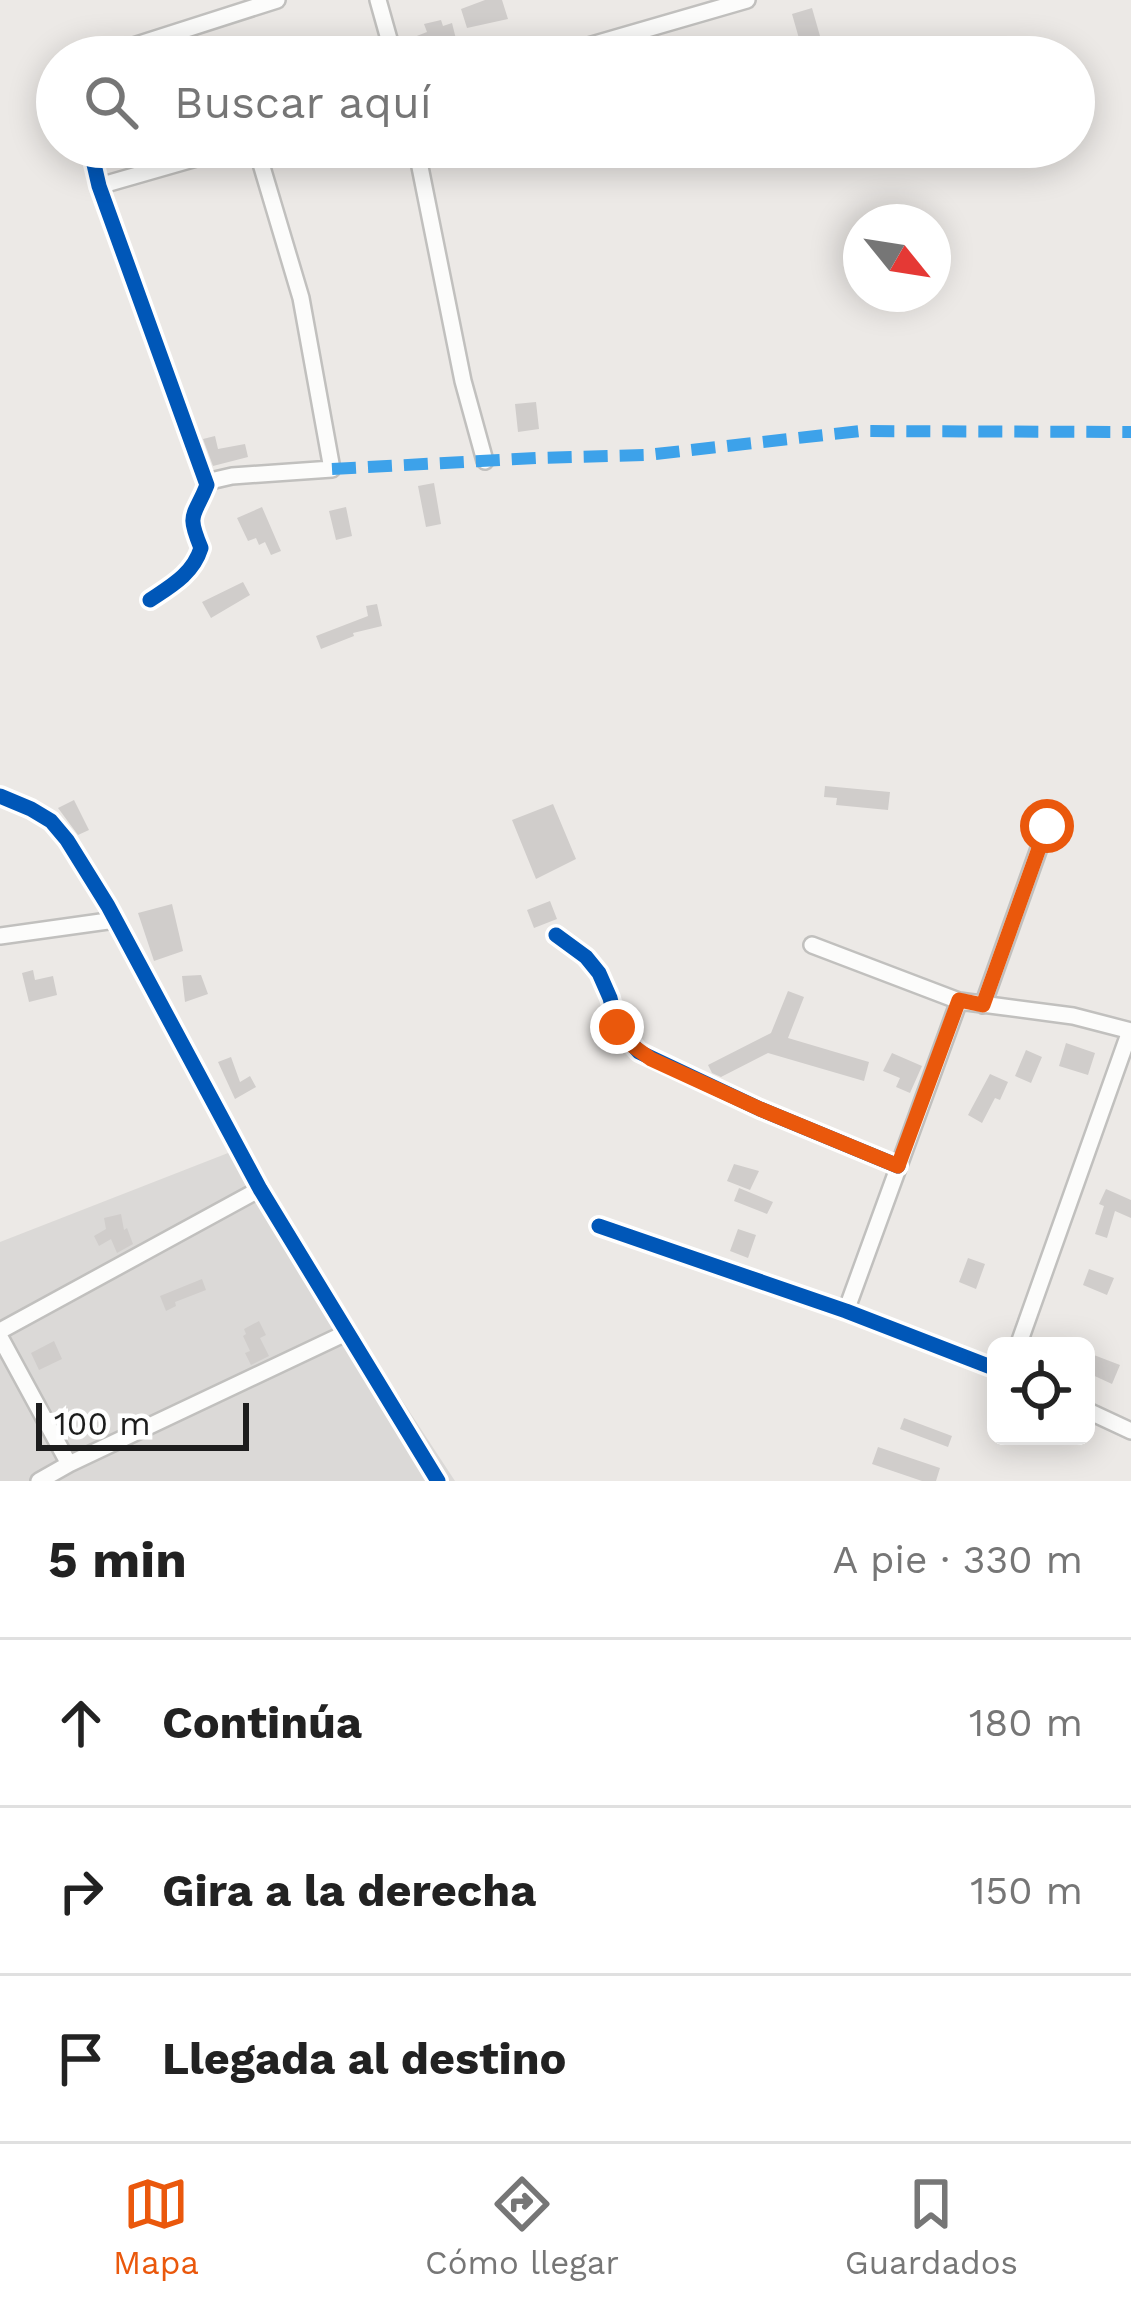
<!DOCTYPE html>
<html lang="es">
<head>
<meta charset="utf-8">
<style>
  body { margin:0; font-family:"Work Sans",sans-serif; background:#f6f6f6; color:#222 }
  .controls { position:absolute; right:36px; bottom:36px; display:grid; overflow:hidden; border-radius:18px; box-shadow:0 6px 30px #0003 }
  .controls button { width:108px; height:108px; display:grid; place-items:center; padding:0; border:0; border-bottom:3px solid #e0e0e0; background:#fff; color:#222; font:60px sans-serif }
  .compass { position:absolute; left:843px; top:204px; width:108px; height:108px; border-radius:50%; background:#fff; box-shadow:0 6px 30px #0003; rotate:120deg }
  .scale { position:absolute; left:36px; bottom:30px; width:213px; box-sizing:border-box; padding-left:12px; border:6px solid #1d1d1d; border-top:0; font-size:33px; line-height:42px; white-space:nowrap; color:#1d1d1d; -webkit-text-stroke:9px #fff; paint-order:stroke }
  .stop { position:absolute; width:36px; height:36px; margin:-27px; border:9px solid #ea580c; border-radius:50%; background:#fff }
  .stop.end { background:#ea580c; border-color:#fff; box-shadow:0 3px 12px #0008 }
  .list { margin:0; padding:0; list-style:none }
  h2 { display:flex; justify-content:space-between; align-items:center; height:156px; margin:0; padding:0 48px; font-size:51px }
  h2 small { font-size:39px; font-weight:400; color:#767676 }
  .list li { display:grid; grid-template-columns:78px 1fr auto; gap:36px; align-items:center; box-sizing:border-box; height:168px; padding:0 48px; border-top:3px solid #e0e0e0 }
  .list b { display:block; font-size:45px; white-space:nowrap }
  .list em { font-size:39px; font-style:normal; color:#767676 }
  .icon { flex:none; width:66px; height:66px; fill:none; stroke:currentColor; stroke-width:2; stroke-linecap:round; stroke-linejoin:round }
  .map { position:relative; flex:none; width:1131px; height:1481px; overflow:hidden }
  .search { position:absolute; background:#fff; box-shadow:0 6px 30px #0003; left:36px; right:36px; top:36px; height:132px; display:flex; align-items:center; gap:30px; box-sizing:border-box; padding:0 42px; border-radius:66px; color:#767676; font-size:45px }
  .sheet { height:660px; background:#fff }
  nav { display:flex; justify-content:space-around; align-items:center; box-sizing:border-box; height:168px; border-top:3px solid #e0e0e0; background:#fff; font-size:33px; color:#767676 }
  nav a { display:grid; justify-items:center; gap:6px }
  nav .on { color:#ea580c }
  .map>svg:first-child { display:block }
</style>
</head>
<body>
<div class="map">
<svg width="1131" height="1481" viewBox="0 0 1131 1481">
  <rect width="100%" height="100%" fill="#ece9e6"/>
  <path fill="#dbd9d7" d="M246 1146 367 1347 455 1481H0V1242Z"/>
  <path fill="#d0cdcb" d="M485 0H502L508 19 467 28 461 9Z
    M812 8 820 36 800 42 792 14Z
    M441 20 443 26 452 23 456 39 450 41 455 57H415L409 39 427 32 424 24Z
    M536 402 539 429 518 432 515 404Z
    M215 436 218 449 245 444 248 457 213 466 203 439Z
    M434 483 441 524 426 527 418 486Z
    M262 507 281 551 271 555 265 542 259 545 256 538 248 541 237 518Z
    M346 507 352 536 336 540 329 511Z
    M243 582 250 595 211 618 202 602Z
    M377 604 382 626 353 633 354 636 321 649 316 636 368 616 366 606Z
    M825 786 890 792 888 810 836 805 837 798 824 797Z
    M74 800 89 830 78 835 58 808Z
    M553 804 576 859 536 879 512 820Z
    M550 901 557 919 534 928 527 910Z
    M172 904 183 951 154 961 138 913Z
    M33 970 35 980 53 976 57 995 29 1002 22 973Z
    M201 975 208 994 185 1002 182 976Z
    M788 991 804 997 788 1038 869 1062 864 1081 768 1053 721 1077 712 1073 708 1065 771 1033Z
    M1066 1043 1095 1053 1088 1075 1059 1066Z
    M1026 1050 1042 1057 1031 1083 1015 1076Z
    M892 1053 922 1066 910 1093 896 1087 900 1078 883 1071Z
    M231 1057 240 1082 250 1076 256 1087 235 1099 218 1062Z
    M990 1074 1008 1082 1000 1100 995 1098 982 1123 968 1115Z
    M734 1164 759 1171 750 1190 727 1181Z
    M739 1188 773 1202 767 1214 734 1201Z
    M1106 1189 1131 1200V1218L1115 1211 1107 1238 1095 1234 1104 1206 1099 1204Z
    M121 1214 124 1230 127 1228 133 1244 117 1253 111 1239 99 1246 94 1236 106 1229 104 1218Z
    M738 1229 756 1235 748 1258 730 1251Z
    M968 1258 985 1264 976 1289 959 1282Z
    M1089 1269 1114 1278 1107 1295 1083 1285Z
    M202 1279 206 1290 175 1302 176 1306 166 1311 160 1296Z
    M259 1321 266 1335 260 1338 269 1356 251 1365 245 1353 250 1351 243 1336 246 1334 244 1329Z
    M54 1341 62 1359 39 1370 31 1353Z
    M1086 1352 1120 1365 1112 1384 1086 1372Z
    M904 1418 952 1436 948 1447 900 1429Z
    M878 1447 940 1468 936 1481H922L872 1464Z"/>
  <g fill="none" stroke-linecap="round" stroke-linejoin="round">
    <defs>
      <path id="street" d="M378 0 394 57
        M99 57 277 0
        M550 57 747 0
        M90 147 99 186 207 485C194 518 186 512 201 548 193 574 171 586 150 600
        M416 147 463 381 485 461
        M99 186 235 147
        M206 482 232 476 332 469 301 298 256 147
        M0 796 31 809 51 821 67 840 108 906 260 1189 438 1481
        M556 935 586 957 599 973 610 998 617 1027 639 1052 760 1109 898 1166
        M0 936 115 920
        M812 945 959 1001 1073 1016 1131 1031
        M983 1005 1047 826
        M599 1226 846 1311 996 1369
        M846 1311 959 1001
        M0 1331 260 1189
        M0 1337 69 1464
        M1018 1346 1130 1031
        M1086 1410 1131 1431
        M39 1481 69 1464 348 1332"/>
    </defs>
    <use href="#street" stroke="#c1c0be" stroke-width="20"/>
    <use href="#street" stroke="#fcfcfb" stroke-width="15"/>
    <path stroke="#3da2ea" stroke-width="12" stroke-dasharray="24 12" stroke-linecap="butt" d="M332 469 536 458 647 455 860 431 1131 432"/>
    <defs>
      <path id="cycleway" d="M90 147 99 186 207 485C194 518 186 512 201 548 193 574 171 586 150 600
        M0 796 31 809 51 821 67 840 108 906 260 1189 438 1481
        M556 935 586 957 599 973 610 998 617 1027 639 1052 760 1109 898 1166
        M599 1226 846 1311 996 1369"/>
    </defs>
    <use href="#cycleway" stroke="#fff" stroke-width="22"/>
    <use href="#cycleway" stroke="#0057b8" stroke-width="15"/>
  </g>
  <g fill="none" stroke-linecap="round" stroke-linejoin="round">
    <path stroke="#ea580c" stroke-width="15" d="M617 1027 630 1044 651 1059 760 1109 898 1166 959 1000 983 1005 1047 826"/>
  </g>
</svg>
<div class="controls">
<button><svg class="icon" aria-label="locate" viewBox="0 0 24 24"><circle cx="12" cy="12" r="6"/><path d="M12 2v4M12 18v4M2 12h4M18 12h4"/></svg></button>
</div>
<svg class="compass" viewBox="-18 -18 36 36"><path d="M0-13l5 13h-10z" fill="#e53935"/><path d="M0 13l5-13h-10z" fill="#767676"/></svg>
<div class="scale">100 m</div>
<div class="stop" style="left:1047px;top:826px"></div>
<div class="stop end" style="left:617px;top:1027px"></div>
<div class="search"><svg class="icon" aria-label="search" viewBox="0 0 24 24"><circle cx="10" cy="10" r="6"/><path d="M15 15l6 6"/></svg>Buscar aquí</div>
</div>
<section class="sheet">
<h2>5 min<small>A pie · 330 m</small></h2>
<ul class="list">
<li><svg class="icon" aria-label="ahead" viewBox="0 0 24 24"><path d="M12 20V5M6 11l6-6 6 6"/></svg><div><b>Continúa</b></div><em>180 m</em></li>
<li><svg class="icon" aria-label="right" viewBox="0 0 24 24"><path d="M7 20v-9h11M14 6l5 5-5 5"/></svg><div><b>Gira a la derecha</b></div><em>150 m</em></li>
<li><svg class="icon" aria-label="arrive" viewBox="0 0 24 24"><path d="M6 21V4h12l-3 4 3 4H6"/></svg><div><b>Llegada al destino</b></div></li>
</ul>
</section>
<nav>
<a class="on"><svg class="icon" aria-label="map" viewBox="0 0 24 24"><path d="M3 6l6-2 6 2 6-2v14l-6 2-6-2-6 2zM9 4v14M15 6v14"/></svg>Mapa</a>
<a><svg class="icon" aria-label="directions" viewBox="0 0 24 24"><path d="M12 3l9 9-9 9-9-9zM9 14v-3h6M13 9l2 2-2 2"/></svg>Cómo llegar</a>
<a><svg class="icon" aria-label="saved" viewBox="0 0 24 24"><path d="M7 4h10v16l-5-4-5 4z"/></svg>Guardados</a>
</nav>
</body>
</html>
